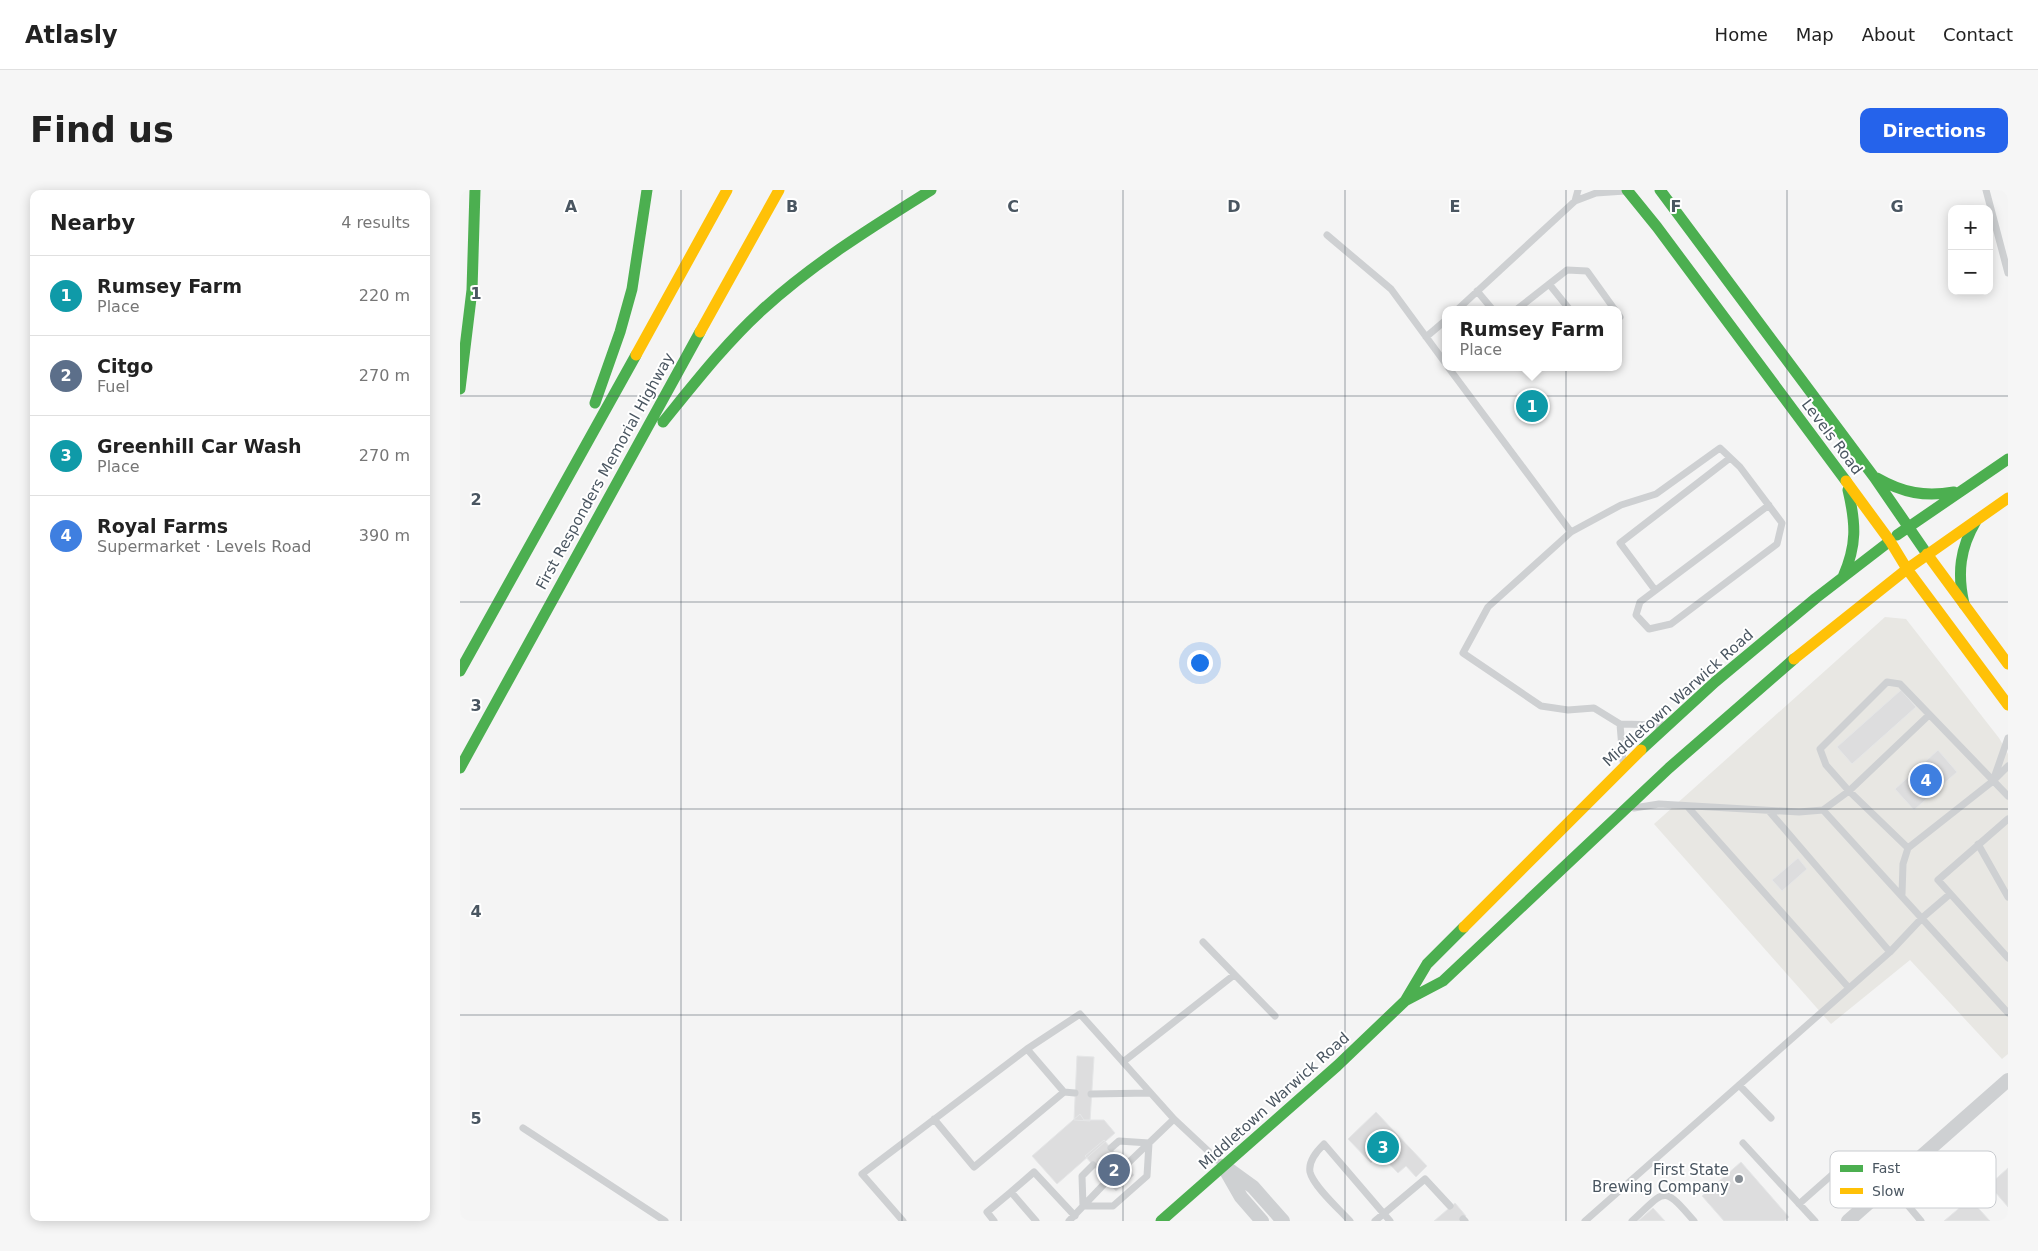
<!DOCTYPE html>
<html lang="en">
<head>
<meta charset="utf-8">
<style>
  body { margin:0; font-family:"DejaVu Sans",sans-serif; background:#f6f6f6; color:#222 }
  .controls { position:absolute; right:15px; top:15px; display:grid; overflow:hidden; border-radius:10px; box-shadow:0 2px 12px #0003 }
  .controls button { width:45px; height:45px; display:grid; place-items:center; padding:0; border:0; border-bottom:1px solid #e0e0e0; background:#fff; color:#222; font:25px sans-serif }
  .you { position:absolute; left:739px; top:472px; width:18px; height:18px; margin:-12px; border:4px solid #fff; border-radius:50%; background:#1a73e8; box-shadow:0 0 0 8px #1a73e833 }
  .badge { display:grid; place-items:center; width:32px; height:32px; border-radius:50%; background:#2563eb; color:#fff; font-size:16px; font-weight:700 }
  .pin { position:absolute; translate:-50% -50%; border:2px solid #fff; box-shadow:0 1px 5px #0006 }
  .popup { position:absolute; left:982px; top:116px; width:180px; height:65px; box-sizing:border-box; display:grid; place-content:center; border-radius:10px; background:#fff; filter:drop-shadow(0 1px 4px #0005); font-size:16px; white-space:nowrap; color:#767676 }
  .popup b { font-size:19px; color:#222 }
  .popup::after { content:''; position:absolute; left:50%; top:100%; margin-left:-10px; border:10px solid transparent; border-top-color:#fff }
  .list { margin:0; padding:0; list-style:none }
  h2 { display:flex; justify-content:space-between; align-items:center; height:65px; margin:0; padding:0 20px; font-size:21px }
  h2 small { font-size:16px; font-weight:400; color:#767676 }
  .list li { display:grid; grid-template-columns:32px 1fr auto; gap:15px; align-items:center; box-sizing:border-box; height:80px; padding:0 20px; border-top:1px solid #e0e0e0 }
  .list b { display:block; font-size:19px; white-space:nowrap }
  .list p { margin:0; font-size:16px; white-space:nowrap; color:#767676 }
  .list em { font-size:16px; font-style:normal; color:#767676 }
  .map { position:relative; flex:none; width:1548px; height:1031px; overflow:hidden; border-radius:10px }
  header { display:flex; align-items:center; gap:30px; box-sizing:border-box; height:70px; padding:0 25px; background:#fff; border-bottom:1px solid #e0e0e0 }
  header strong { font-size:24px }
  nav { display:flex; gap:28px; margin-inline-start:auto; font-size:18px }
  .intro { display:flex; align-items:center; justify-content:space-between; box-sizing:border-box; height:120px; padding:0 30px }
  h1 { margin:0; font-size:35px }
  .button { padding:12px 22px; border-radius:10px; background:#2563eb; color:#fff; font-size:18px; font-weight:700 }
  main { display:flex; gap:30px; padding:0 30px }
  aside { flex:1; background:#fff; border-radius:10px; box-shadow:0 2px 12px #0003 }
  .map>svg:first-child { display:block }
</style>
</head>
<body>
<header>
<strong>Atlasly</strong>
<nav><a>Home</a><a>Map</a><a>About</a><a>Contact</a></nav>
</header>
<div class="intro"><h1>Find us</h1><a class="button">Directions</a></div>
<main>
<aside>
<h2>Nearby<small>4 results</small></h2>
<ul class="list">
<li><span class="badge" style="background:#0f9aa8">1</span><div><b>Rumsey Farm</b><p>Place</p></div><em>220 m</em></li>
<li><span class="badge" style="background:#5c6f8a">2</span><div><b>Citgo</b><p>Fuel</p></div><em>270 m</em></li>
<li><span class="badge" style="background:#0f9aa8">3</span><div><b>Greenhill Car Wash</b><p>Place</p></div><em>270 m</em></li>
<li><span class="badge" style="background:#3f7fe0">4</span><div><b>Royal Farms</b><p>Supermarket · Levels Road</p></div><em>390 m</em></li>
</ul>
</aside>
<div class="map">
<svg width="1548" height="1031" viewBox="0 0 1548 1031">
  <rect width="100%" height="100%" fill="#f4f4f4"/>
  <path fill="#e8e7e3" d="M1425 427 1446 429 1539 548 1548 564V864L1542 869 1450 770 1371 834 1194 634Z"/>
  <path fill="#ddddde" stroke="#e5e6e7" d="M1441 500 1456 517 1392 574 1377 557Z
    M1478 560 1497 582 1454 620 1435 599Z
    M1338 668 1347 679 1322 701 1312 690Z
    M617 866 634 867 630 931 614 930Z
    M916 922 967 976 956 987 946 976 938 983 920 964 911 973 888 949Z
    M620 924 624 930H644L655 943 597 994 572 966Z
    M644 950 674 985 656 1001 625 966Z
    M1281 972 1329 1027 1324 1031H1264L1242 1006Z
    M1548 978V1017L1529 995Z
    M1510 1009 1530 1031H1484Z
    M995 1013 1006 1026 1000 1031H974Z
    M1193 1018 1205 1031H1178Z"/>
  <g fill="none" stroke-linecap="round" stroke-linejoin="round">
    <path stroke="#ced0d2" stroke-width="7" d="M1526 0 1548 83
      M1115 11 1118 0
      M867 45 931 99 986 174
      M1089 94 1110 120
      M1017 101 1033 120
      M997 120 1115 11 1136 3 1165 1
      M1056 120 1107 80 1127 81 1155 120
      M1158 124 1160 127 1158 128
      M966 147 986 130
      M988 177 1111 342 1028 417 1003 463 1081 516 1108 520 1134 518 1160 534
      M1111 342 1161 315 1196 304 1260 258 1280 277 1322 333 1317 354 1211 434 1189 439 1176 425 1180 412 1309 315
      M1195 400 1160 353 1270 268
      M1163 571 1160 534 1203 535
      M1534 588 1548 548
      M1227 616 1389 798
      M1174 618 1199 614 1339 622 1363 620 1389 601 1469 525
      M1363 620 1548 823
      M1309 621 1430 762
      M1548 629 1478 690 1548 768
      M1518 654 1548 707
      M1448 658 1389 601 1366 575 1360 559 1427 492 1440 494 1548 606
      M1442 704 1443 674 1448 658 1533 591 1548 576
      M743 752 815 826
      M567 859 604 902
      M663 872 774 785
      M1279 895 1311 928
      M631 904 690 903
      M474 929 514 977 604 902 615 903
      M63 938 205 1031
      M1283 953 1355 1031
      M633 975 622 986 623 1016H653L687 986 689 953 659 951 651 958
      M666 975 714 929
      M1430 994 1461 1031
      M551 1002 574 982 615 1026
      M1339 1014 1391 968 1421 1001
      M1003 1029 1005 1031
      M443 1031 402 984 567 859 620 824 714 929 762 974
      M534 1031 527 1022 551 1002 576 1031
      M609 1031 647 991
      M890 1031C880 1020 853 996 850 982 848 971 857 961 864 954L930 1031
      M915 1031 965 989 990 1016
      M1125 1031 1430 762 1462 728 1490 704
      M1172 1031C1206 1000 1202 994 1234 1031"/>
    <path stroke="#ced0d2" stroke-width="14" d="M764 976 793 997 823 1031
      M765 979 781 1007 802 1031
      M1388 1031 1548 890"/>
    <path stroke="#4caf50" stroke-width="11" d="M1167 0 1197 37 1386 291
      M1200 0 1414 287 1467 364
      M0 199 12 100 15 0
      M135 213 160 142 172 99 187 0
      M203 232C234 194 265 154 301 121 352 74 412 37 471 0
      M1417 288C1443 303 1465 307 1494 302
      M1437 345 1548 269
      M1383 387C1397 355 1396 334 1388 300
      M1504 414C1497 383 1500 358 1516 331
      M0 481 176 165
      M1181 560 1255 492 1356 408 1430 351
      M0 578 240 142
      M945 811 983 791 1209 578 1334 469
      M701 1031 877 876 945 811 967 774 1004 737"/>
    <path stroke="#ffc107" stroke-width="11" d="M240 142 319 0
      M176 165 267 0
      M1386 291 1430 351 1447 379 1548 308
      M1467 364 1548 474
      M1334 469 1447 379 1548 515
      M1004 737 1181 560"/>
  </g>
  <path fill="none" stroke="#4a5661" stroke-width="1" stroke-opacity="0.55" d="M221 0V1031M442 0V1031M663 0V1031M885 0V1031M1106 0V1031M1327 0V1031M0 206H1548M0 412H1548M0 619H1548M0 825H1548"/>
  <circle fill="#868d94" stroke="#fff" stroke-width="2" cx="1279" cy="989" r="5"/>
  <g text-anchor="middle" dominant-baseline="central" stroke-width="4" stroke-linejoin="round" paint-order="stroke">
    <g font-size="15" fill="#4a5661" stroke="#fff">
      <text transform="translate(1372 247) rotate(53)">Levels Road</text>
      <text transform="translate(145 281) rotate(-61)">First Responders Memorial Highway</text>
      <text transform="translate(1218 508) rotate(-42)">Middletown Warwick Road</text>
      <text transform="translate(814 911) rotate(-42)">Middletown Warwick Road</text>
    </g>
    <g font-size="15" fill="#4a5661" stroke="#fff" text-anchor="end">
      <text x="1269" y="980">First State<tspan x="1269" dy="17">Brewing Company</tspan></text>
    </g>
  </g>
  <rect x="1370" y="961" width="166" height="57" rx="8" fill="#fff" stroke="#c9ccd0" stroke-width="1"/>
  <rect x="1380" y="975" width="23" height="7" fill="#4caf50"/>
  <rect x="1380" y="998" width="23" height="6" fill="#ffc107"/>
  <g font-size="14" fill="#4a5661">
    <text x="1412" y="983">Fast</text>
    <text x="1412" y="1006">Slow</text>
  </g>
  <g font-size="16" text-anchor="middle" font-weight="bold" fill="#4a5661" stroke="#fff" stroke-width="4" stroke-linejoin="round" paint-order="stroke">
    <text x="111" y="22">A</text>
    <text x="332" y="22">B</text>
    <text x="553" y="22">C</text>
    <text x="774" y="22">D</text>
    <text x="995" y="22">E</text>
    <text x="1216" y="22">F</text>
    <text x="1437" y="22">G</text>
    <text x="16" y="109">1</text>
    <text x="16" y="315">2</text>
    <text x="16" y="521">3</text>
    <text x="16" y="727">4</text>
    <text x="16" y="934">5</text>
  </g>
</svg>
<div class="controls">
<button>+</button>
<button>−</button>
</div>
<div class="you"></div>
<div class="pin badge" style="left:1072px;top:216px;background:#0f9aa8">1</div>
<div class="popup"><b>Rumsey Farm</b>Place</div>
<div class="pin badge" style="left:654px;top:980px;background:#5c6f8a">2</div>
<div class="pin badge" style="left:923px;top:957px;background:#0f9aa8">3</div>
<div class="pin badge" style="left:1466px;top:590px;background:#3f7fe0">4</div>
</div>
</main>
</body>
</html>
